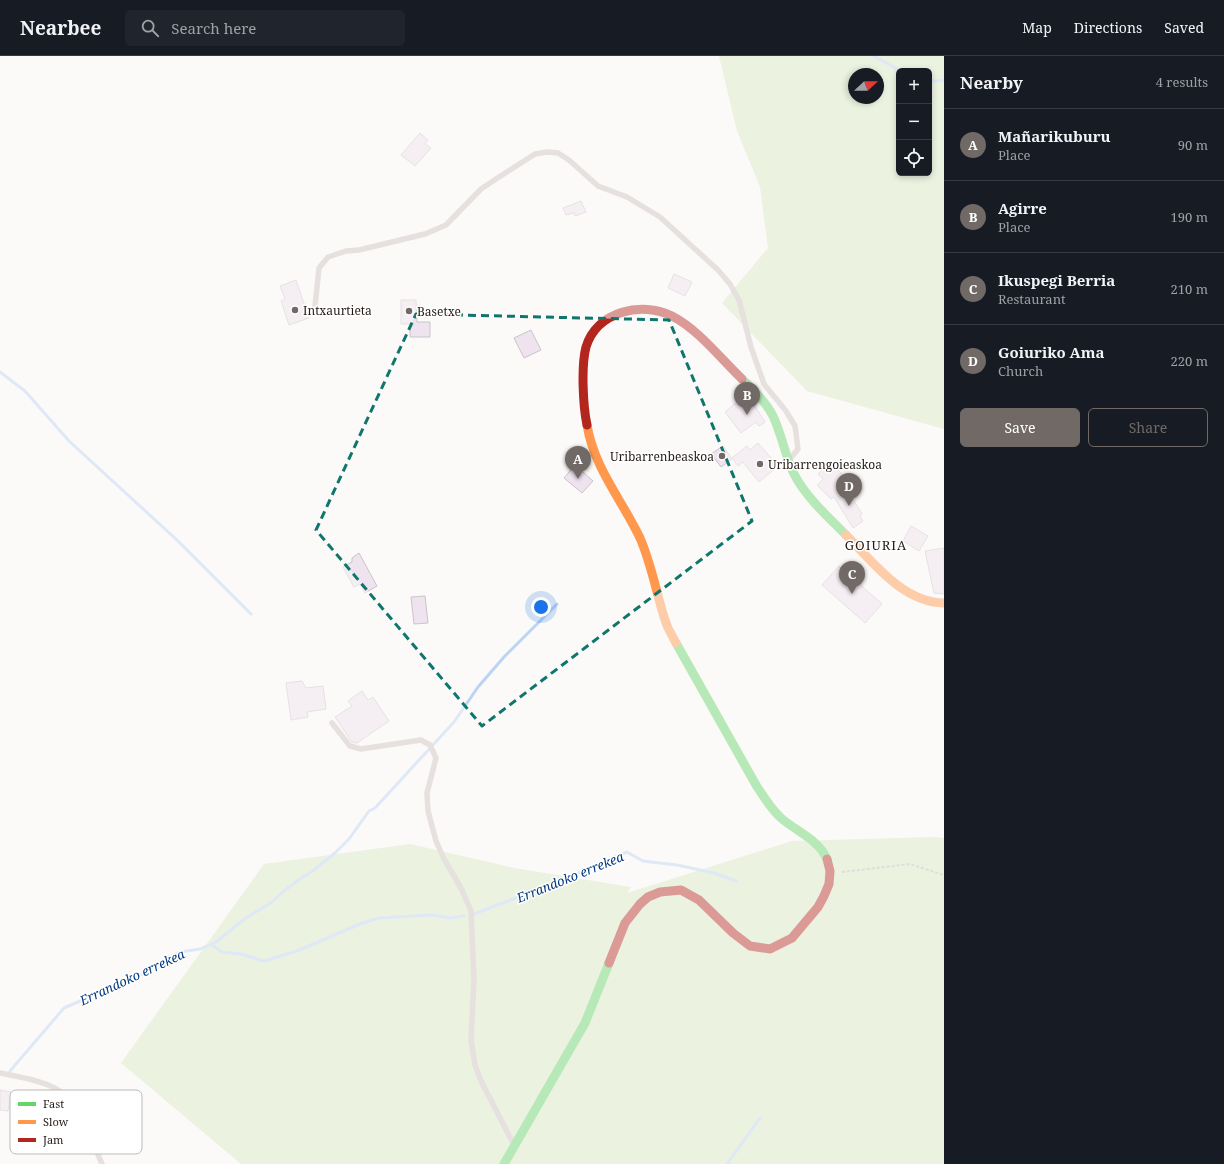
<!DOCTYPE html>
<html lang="en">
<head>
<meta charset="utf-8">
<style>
  body { margin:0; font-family:"Noto Serif",serif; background:#20242c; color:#f1f3f6 }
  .controls { position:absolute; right:12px; top:12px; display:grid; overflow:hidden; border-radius:6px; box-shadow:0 2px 6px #0003 }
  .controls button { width:36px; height:36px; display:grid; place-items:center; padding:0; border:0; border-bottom:1px solid #363941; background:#171b24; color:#f1f3f6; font:20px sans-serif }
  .compass { position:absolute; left:848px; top:12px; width:36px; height:36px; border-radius:50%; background:#171b24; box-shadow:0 2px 6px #0003; rotate:68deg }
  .you { position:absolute; left:541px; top:551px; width:14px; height:14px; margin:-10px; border:3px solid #fff; border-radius:50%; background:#1a73e8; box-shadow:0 0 0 6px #1a73e833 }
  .badge { display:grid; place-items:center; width:26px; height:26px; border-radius:50%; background:#706966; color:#fff; font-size:13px; font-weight:700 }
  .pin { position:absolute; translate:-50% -33px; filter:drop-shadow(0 1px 2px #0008) }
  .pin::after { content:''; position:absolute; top:21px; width:14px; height:12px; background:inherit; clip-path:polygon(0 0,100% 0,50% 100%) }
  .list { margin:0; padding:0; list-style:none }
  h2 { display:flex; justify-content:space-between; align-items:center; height:52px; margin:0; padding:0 16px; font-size:17px }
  h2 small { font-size:13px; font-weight:400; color:#9ea1a6 }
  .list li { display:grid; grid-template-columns:26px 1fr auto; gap:12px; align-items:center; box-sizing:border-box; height:72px; padding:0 16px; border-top:1px solid #363941 }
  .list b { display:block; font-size:15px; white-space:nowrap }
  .list p { margin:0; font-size:13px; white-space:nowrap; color:#9ea1a6 }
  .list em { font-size:13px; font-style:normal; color:#9ea1a6 }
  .actions { display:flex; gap:8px; padding:12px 16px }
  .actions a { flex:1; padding:9px 0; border:1px solid #706966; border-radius:6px; text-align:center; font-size:14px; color:#706966 }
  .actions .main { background:#706966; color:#fff }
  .icon { flex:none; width:22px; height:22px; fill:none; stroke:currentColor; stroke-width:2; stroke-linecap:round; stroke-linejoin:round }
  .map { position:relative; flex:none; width:944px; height:1108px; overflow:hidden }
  header { display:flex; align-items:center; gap:24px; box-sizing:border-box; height:56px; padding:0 20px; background:#171b24; border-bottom:1px solid #363941 }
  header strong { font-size:19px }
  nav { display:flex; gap:22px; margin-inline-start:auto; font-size:14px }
  .search { width:280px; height:36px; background:#20242c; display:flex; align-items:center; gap:10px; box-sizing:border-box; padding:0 14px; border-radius:6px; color:#9ea1a6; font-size:15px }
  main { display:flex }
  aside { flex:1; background:#171b24 }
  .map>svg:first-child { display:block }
</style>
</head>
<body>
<header>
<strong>Nearbee</strong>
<div class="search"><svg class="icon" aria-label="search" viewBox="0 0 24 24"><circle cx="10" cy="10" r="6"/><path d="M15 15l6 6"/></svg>Search here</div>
<nav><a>Map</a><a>Directions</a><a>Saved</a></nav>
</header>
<main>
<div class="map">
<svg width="944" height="1108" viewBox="0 0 944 1108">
  <rect width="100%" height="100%" fill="#fcfaf8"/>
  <path fill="#d7e8c4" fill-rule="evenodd" d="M719 0H944V373L807 335 722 247 768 192 760 131 737 75ZM899 15H929V117H899ZM854 18H878V42H854Z
    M934 781 944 782V1108H241L121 1007 264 808 410 788 514 812 631 831 627 837 792 785Z"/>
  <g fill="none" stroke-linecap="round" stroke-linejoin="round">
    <path stroke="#bcd3f6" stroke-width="3" d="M874 0 894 11 899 16
      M929 24 935 25 944 24
      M0 316 25 335 69 385 178 485 251 558
      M474 858 568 822 598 808 627 796 643 805 677 809 714 817 736 825
      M212 889 222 896 241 898 264 905 297 895 360 868 379 862 433 859 450 862 464 860
      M10 1015 64 952 87 942 105 932 139 920 169 901 180 896 200 893 216 886 246 862 272 846 284 835 297 825 314 814 335 797 349 783 369 755 375 752 454 666 478 631 504 601 557 548
      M727 1108 760 1062"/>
  </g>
  <path fill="#eee3ef" stroke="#c9c5c8" d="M420 77 428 84 425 88 431 92 415 110 401 99Z
    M581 145 586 156 575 160 574 157 566 159 563 152Z
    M674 218 692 226 685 240 668 232Z
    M296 224 309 262 289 269 281 245 285 243 280 230Z
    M401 244H416L417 266H430V281H410V268H401Z
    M531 274 541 294 524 302 514 282Z
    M744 340 747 343 748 342 756 352 765 366 759 370 756 366 741 377 725 356Z
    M758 387 778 410 759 426 743 406 738 410 732 402 747 390 750 394Z
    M723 390 732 403 721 411 711 398Z
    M830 406 849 425 845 430 862 458 860 460 863 465 853 472 834 441 831 443 817 429 823 423 818 418Z
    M575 409 593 425 582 437 564 422Z
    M911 470 928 480 919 495 903 485Z
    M944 492V538L934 537 925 495Z
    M359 497 377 530 365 537 360 528 354 531 343 511 352 506V502Z
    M839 510 882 548 865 567 822 529Z
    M425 540 428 567 414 568 411 541Z
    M302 625 306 632 323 630 326 653 307 656 308 661 291 664 286 627Z
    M362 635 368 644 373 641 389 665 357 687 352 686 335 661 352 650 348 645Z
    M0 1034 11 1036 8 1055 0 1054Z"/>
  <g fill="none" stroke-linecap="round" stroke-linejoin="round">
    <path stroke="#c2bab8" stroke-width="2" stroke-dasharray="3 2" stroke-linecap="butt" d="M842 816 910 808 944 819"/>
    <path stroke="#cdc2c0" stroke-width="5.5" d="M315 250 319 212 328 201 346 195 359 194 425 178 446 169 481 133 496 123 535 98 547 96 558 97 569 104 598 130 627 141 660 161 718 214 730 228 739 244 751 291 764 328 786 355 795 370 798 393 790 403
      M332 667 350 690 361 693 421 684 430 689 436 702 427 737 428 755 436 785 444 803 462 834 471 855 474 923 471 984 475 1009 482 1027 513 1087
      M0 1017C20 1021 48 1025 64 1038 81 1051 93 1088 102 1108"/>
    <path stroke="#63d668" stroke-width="9" d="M742 323C754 334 766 346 773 360 782 379 785 400 794 418 806 441 827 460 846 479
      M676 587 756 729C763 740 771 753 781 762 797 776 818 783 827 803
      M504 1108 585 967 609 907"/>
    <path stroke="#ff974d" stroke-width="9" d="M587 369C594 412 622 444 640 482 651 507 656 535 664 561L668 572 676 587
      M846 479C873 506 902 546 944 547"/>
    <path stroke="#b3261e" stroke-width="9" d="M587 369C583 350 581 310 586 291 597 255 642 245 672 260 699 274 720 302 742 323
      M609 907 625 867 640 848 648 841 660 836 681 834 699 844 733 877 750 890 770 893 792 882 818 851 824 840 829 828 830 815 827 803"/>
  </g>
  <path d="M0 0H944V1108H0ZM416 258 669 264 752 465 482 670 316 474Z" fill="#fcfaf8" fill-opacity=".55" fill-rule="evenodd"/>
  <path fill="none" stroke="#0f766e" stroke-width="3" stroke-dasharray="8 5" stroke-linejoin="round" d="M416 258 669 264 752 465 482 670 316 474Z"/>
  <g fill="#706966" stroke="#fff" stroke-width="1.5">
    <circle cx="295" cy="254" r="4"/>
    <circle cx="409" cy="255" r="4"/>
    <circle cx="722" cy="400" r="4"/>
    <circle cx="760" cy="408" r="4"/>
  </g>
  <g text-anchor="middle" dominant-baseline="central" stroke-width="3" stroke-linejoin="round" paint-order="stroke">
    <g font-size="12" fill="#241b17" stroke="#fff" text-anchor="start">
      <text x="303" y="254">Intxaurtieta</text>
      <text x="417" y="255">Basetxe</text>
      <text x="714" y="400" text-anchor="end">Uribarrenbeaskoa</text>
      <text x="768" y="408">Uribarrengoieaskoa</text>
    </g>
    <g font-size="13" letter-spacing="1" fill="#241b17" stroke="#fff">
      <text x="876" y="489">GOIURIA</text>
    </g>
    <g font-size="13" font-style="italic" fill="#013980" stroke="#fff">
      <text transform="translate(570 821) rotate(-22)">Errandoko errekea</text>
      <text transform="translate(132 921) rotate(-25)">Errandoko errekea</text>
    </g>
  </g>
  <rect x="10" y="1034" width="132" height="64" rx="6" fill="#fff" stroke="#bdbbb9" stroke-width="1"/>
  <rect x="18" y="1046" width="18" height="4" fill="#63d668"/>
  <rect x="18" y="1064" width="18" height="4" fill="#ff974d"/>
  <rect x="18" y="1082" width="18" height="4" fill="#b3261e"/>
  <g font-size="11" fill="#241b17">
    <text x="43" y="1052">Fast</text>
    <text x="43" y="1070">Slow</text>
    <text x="43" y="1088">Jam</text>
  </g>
</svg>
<div class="controls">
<button>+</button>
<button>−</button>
<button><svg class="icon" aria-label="locate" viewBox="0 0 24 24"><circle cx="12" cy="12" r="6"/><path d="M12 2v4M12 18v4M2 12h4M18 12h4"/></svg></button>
</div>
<svg class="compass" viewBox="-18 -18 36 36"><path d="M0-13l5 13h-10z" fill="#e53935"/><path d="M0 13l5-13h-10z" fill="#9ea1a6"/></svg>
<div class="you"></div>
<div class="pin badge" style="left:578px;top:423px">A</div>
<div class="pin badge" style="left:747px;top:359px">B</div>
<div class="pin badge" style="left:852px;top:538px">C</div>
<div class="pin badge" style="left:849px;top:450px">D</div>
</div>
<aside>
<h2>Nearby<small>4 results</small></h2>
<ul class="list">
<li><span class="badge">A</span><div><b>Mañarikuburu</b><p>Place</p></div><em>90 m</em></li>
<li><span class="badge">B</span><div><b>Agirre</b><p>Place</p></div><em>190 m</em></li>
<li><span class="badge">C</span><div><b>Ikuspegi Berria</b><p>Restaurant</p></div><em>210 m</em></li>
<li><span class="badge">D</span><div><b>Goiuriko Ama</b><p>Church</p></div><em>220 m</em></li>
</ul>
<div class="actions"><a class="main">Save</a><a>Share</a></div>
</aside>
</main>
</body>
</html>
